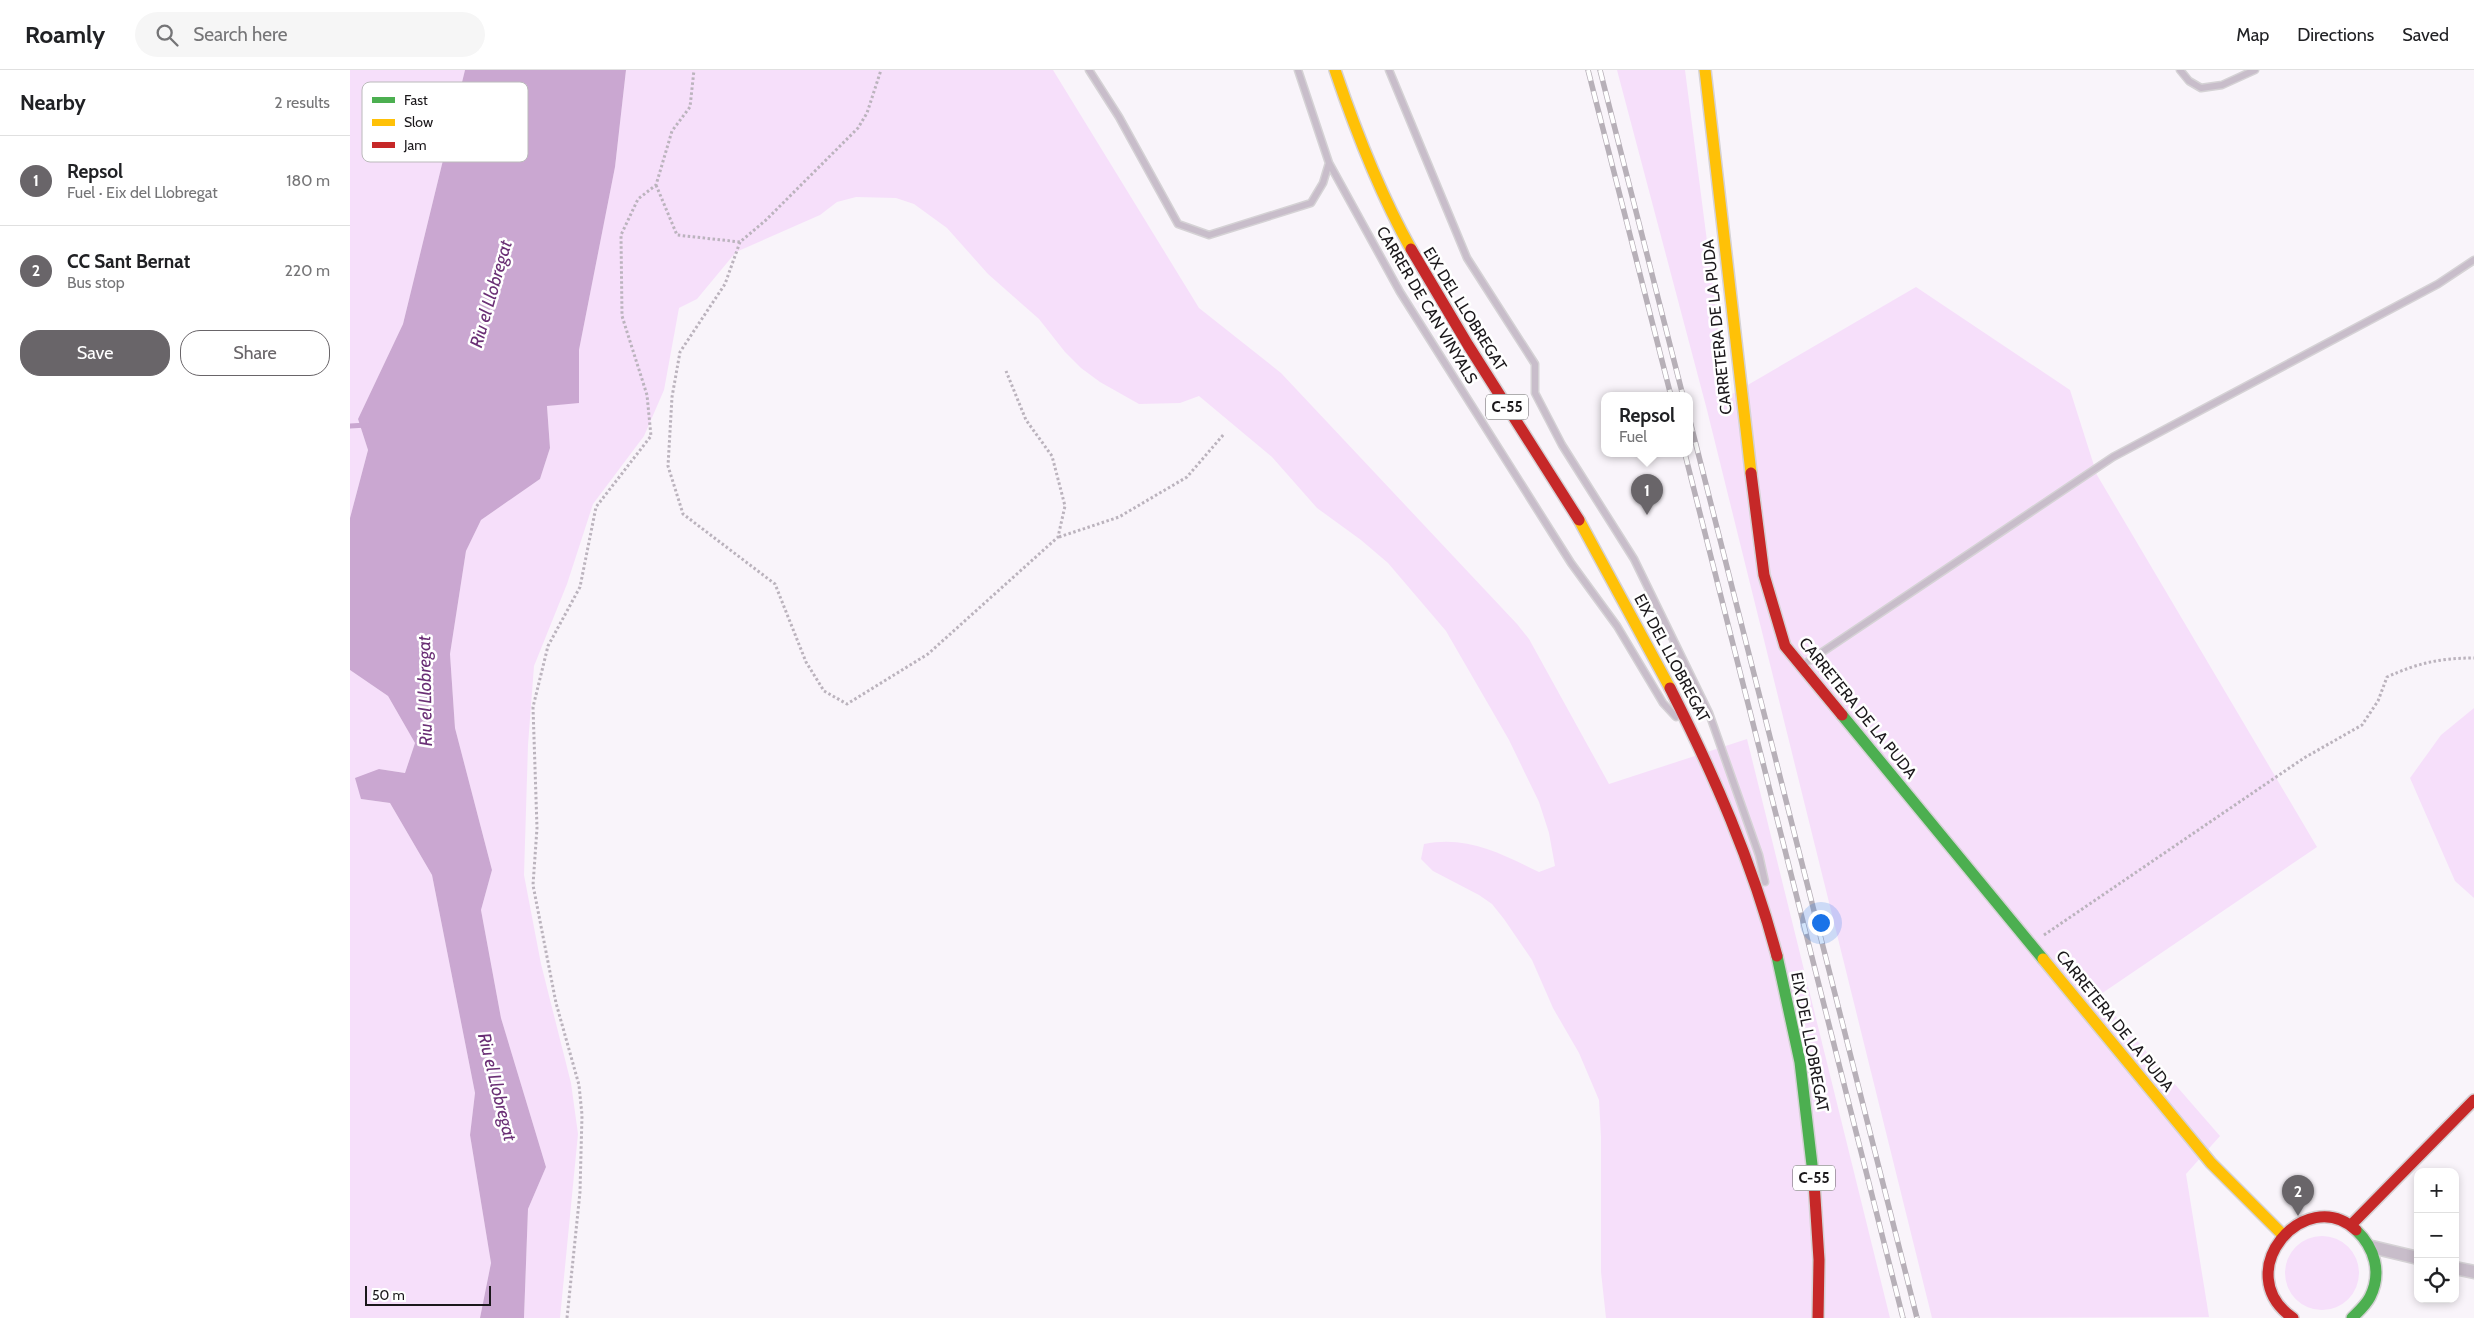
<!DOCTYPE html>
<html lang="en">
<head>
<meta charset="utf-8">
<style>
  body { margin:0; font-family:Cabin,sans-serif; background:#f6f6f6; color:#202124 }
  .controls { position:absolute; right:15px; bottom:15px; display:grid; overflow:hidden; border-radius:10px; box-shadow:0 2px 8px #0003 }
  .controls button { width:45px; height:45px; display:grid; place-items:center; padding:0; border:0; border-bottom:1px solid #e0e0e0; background:#fff; color:#202124; font:25px sans-serif }
  .scale { position:absolute; left:15px; bottom:12px; width:126px; box-sizing:border-box; padding-left:5px; border:2px solid #1b181b; border-top:0; font-size:14px; line-height:18px; white-space:nowrap; color:#1b181b; -webkit-text-stroke:4px #fff; paint-order:stroke }
  .you { position:absolute; left:1470px; top:852px; width:18px; height:18px; margin:-12px; border:4px solid #fff; border-radius:50%; background:#1a73e8; box-shadow:0 0 0 8px #1a73e833 }
  .badge { display:grid; place-items:center; width:32px; height:32px; border-radius:50%; background:#696569; color:#fff; font-size:16px; font-weight:700 }
  .pin { position:absolute; translate:-50% -41px; filter:drop-shadow(0 1px 2px #0008) }
  .pin::after { content:''; position:absolute; top:26px; width:18px; height:15px; background:inherit; clip-path:polygon(0 0,100% 0,50% 100%) }
  .popup { position:absolute; left:1251px; top:322px; width:92px; height:65px; box-sizing:border-box; display:grid; place-content:center; border-radius:10px; background:#fff; filter:drop-shadow(0 1px 4px #0005); font-size:16px; white-space:nowrap; color:#757577 }
  .popup b { font-size:19px; color:#202124 }
  .popup::after { content:''; position:absolute; left:50%; top:100%; margin-left:-10px; border:10px solid transparent; border-top-color:#fff }
  .list { margin:0; padding:0; list-style:none }
  h2 { display:flex; justify-content:space-between; align-items:center; height:65px; margin:0; padding:0 20px; font-size:21px }
  h2 small { font-size:16px; font-weight:400; color:#757577 }
  .list li { display:grid; grid-template-columns:32px 1fr auto; gap:15px; align-items:center; box-sizing:border-box; height:90px; padding:0 20px; border-top:1px solid #e0e0e0 }
  .list b { display:block; font-size:19px; white-space:nowrap }
  .list p { margin:0; font-size:16px; white-space:nowrap; color:#757577 }
  .list em { font-size:16px; font-style:normal; color:#757577 }
  .actions { display:flex; gap:10px; padding:15px 20px }
  .actions a { flex:1; padding:11px 0; border:1px solid #696569; border-radius:20px; text-align:center; font-size:18px; color:#696569 }
  .actions .main { background:#696569; color:#fff }
  .icon { flex:none; width:28px; height:28px; fill:none; stroke:currentColor; stroke-width:2; stroke-linecap:round; stroke-linejoin:round }
  .map { position:relative; flex:none; width:2124px; height:1248px; overflow:hidden }
  header { display:flex; align-items:center; gap:30px; box-sizing:border-box; height:70px; padding:0 25px; background:#fff; border-bottom:1px solid #e0e0e0 }
  header strong { font-size:24px }
  nav { display:flex; gap:28px; margin-inline-start:auto; font-size:18px }
  .search { width:350px; height:45px; background:#f6f6f6; display:flex; align-items:center; gap:12px; box-sizing:border-box; padding:0 18px; border-radius:28px; color:#757577; font-size:19px }
  main { display:flex }
  aside { flex:1; background:#fff }
  .map>svg:first-child { display:block }
</style>
</head>
<body>
<header>
<strong>Roamly</strong>
<div class="search"><svg class="icon" aria-label="search" viewBox="0 0 24 24"><circle cx="10" cy="10" r="6"/><path d="M15 15l6 6"/></svg>Search here</div>
<nav><a>Map</a><a>Directions</a><a>Saved</a></nav>
</header>
<main>
<aside>
<h2>Nearby<small>2 results</small></h2>
<ul class="list">
<li><span class="badge">1</span><div><b>Repsol</b><p>Fuel · Eix del Llobregat</p></div><em>180 m</em></li>
<li><span class="badge">2</span><div><b>CC Sant Bernat</b><p>Bus stop</p></div><em>220 m</em></li>
</ul>
<div class="actions"><a class="main">Save</a><a>Share</a></div>
</aside>
<div class="map">
<svg width="2124" height="1248" viewBox="0 0 2124 1248">
  <rect width="100%" height="100%" fill="#f9f4fa"/>
  <path fill="#f6dffa" d="M0 0H115L53 254 8 349 18 380 0 448Z
    M276 0H703L849 238 931 303 1167 554 1179 569 1259 714 1397 669 1540 1248H1256L1251 1202V1067L1249 1030 1229 983 1203 938 1182 890 1154 849 1142 834 1129 825 1083 801 1071 789 1074 774C1117 765 1152 784 1189 802L1205 796 1199 763 1189 732 1159 670 1096 561 1038 493 1011 470 967 438 922 387 849 326 830 333 789 334 750 312 731 298 715 282 689 249 638 204 597 158 564 134 546 128 506 127 487 132 470 145 386 182 347 229 329 238 314 320 294 366 243 434 217 514 184 596 178 675 174 805 191 894 221 1013 228 1064 210 1248H174L178 1139 196 1097 151 948 131 840 142 800 105 658 100 584 116 481 131 450 190 409 200 378 197 336 229 332V280L265 97Z
    M1267 0H1335L1377 327 1566 217 1720 320 1747 405 1967 777 1748 926 1870 1066 1836 1104 1859 1247 1582 1248 1357 340Z
    M0 600 38 626 65 673 55 703 29 699 11 729 40 733 82 805 125 1023 120 1065 141 1193 130 1248H0Z
    M2124 638V828L2105 811 2060 708 2091 665Z
    M1935 1203a37 37 0 1 1 74 0a37 37 0 1 1-74 0Z"/>
  <path fill="#caa7d1" d="M115 0H276L265 97 229 280V333L197 336 200 378 190 409 131 450 116 481 100 584 105 658 142 800 131 840 151 948 196 1097 178 1139 174 1248H130L141 1193 120 1065 125 1023 82 805 40 733 11 729 5 708 29 699 55 703 65 673 38 626 0 600V448L18 380 8 349 53 254Z"/>
  <g fill="none" stroke-linecap="round" stroke-linejoin="round">
    <path stroke="#caa7d1" stroke-width="5" d="M0 356 17 355"/>
    <defs>
      <path id="lane" d="M739 0 769 47 828 154 859 165 961 133 973 113 979 93
        M948 0 979 93 1050 222 1221 493 1267 556 1313 633 1326 647
        M1039 0 1117 188 1185 294V323L1212 375 1284 489 1359 643 1409 785 1415 812
        M1830 0 1839 11 1851 18 1872 15 1905 0
        M1453 595 1763 387 2088 214 2124 190"/>
      <path id="street" d="M2022 1177 2068 1188
        M2105 1198 2124 1202"/>
      <path id="fast" d="M1492 645 1693 889
        M1427 886 1450 992 1464 1112
        M2002 1248C2008 1242 2016 1235 2020 1227 2032 1203 2025 1178 2006 1160"/>
      <path id="slow" d="M985 0C1006 62 1029 122 1061 179
        M1355 0 1401 403
        M1229 450 1320 618
        M1693 889 1861 1093 1932 1164"/>
      <path id="jam" d="M1061 179 1118 275 1229 450
        M1401 403 1414 505 1435 576 1492 645
        M1320 618C1364 705 1402 792 1427 886
        M1464 1112 1469 1190 1468 1248
        M2001 1155 2124 1030
        M1943 1248C1878 1203 1955 1113 2006 1160"/>
    </defs>
    <use href="#lane" stroke="#d5d2d5" stroke-width="9"/>
    <use href="#street" stroke="#d5d2d5" stroke-width="15"/>
    <use href="#fast" stroke="#d5d2d5" stroke-width="14"/>
    <use href="#slow" stroke="#d5d2d5" stroke-width="14"/>
    <use href="#jam" stroke="#d5d2d5" stroke-width="14"/>
    <path stroke="#bbb3bd" stroke-width="3" stroke-dasharray="2.5 2.5" stroke-linecap="butt" d="M306 115 327 165 390 172 416 150 508 58 517 43 531 0
      M390 172 375 214 330 282 322 327 318 396 333 444 425 514 456 592 474 621 497 634 578 584 708 467 715 436 702 386 676 350 656 301
      M709 467 769 447 837 407 874 364
      M1694 865 1954 688 2012 655 2028 631 2037 607C2068 593 2090 588 2124 588
      M217 1248 230 1122 232 1045 229 1015 206 933 183 815 187 758 183 637 198 576 230 517 246 437 301 366 297 325 272 246 271 165 288 129 306 115 322 61 340 37 344 0"/>
    <use href="#lane" stroke="#c8bdca" stroke-width="6"/>
    <use href="#street" stroke="#c8bdca" stroke-width="12"/>
    <use href="#fast" stroke="#4caf50" stroke-width="11"/>
    <use href="#slow" stroke="#ffc107" stroke-width="11"/>
    <use href="#jam" stroke="#c62828" stroke-width="11"/>
    <defs>
      <path id="rail" d="M1238 0 1321 326
        M1250 0 1333 326
        M1340 351 1567 1248
        M1335 384 1553 1248"/>
    </defs>
    <use href="#rail" stroke="#b7b0b8" stroke-width="5.5"/>
    <use href="#rail" stroke="#fff" stroke-width="4" stroke-dasharray="11" stroke-linecap="butt"/>
  </g>
  <g text-anchor="middle" dominant-baseline="central" stroke-width="5" stroke-linejoin="round" paint-order="stroke">
    <g fill="#fff" stroke="#5f5d5f" stroke-width="1">
      <rect x="1136" y="324.5" width="42" height="25" rx="4"/>
      <rect x="1443" y="1095.5" width="42" height="25" rx="4"/>
    </g>
    <g font-size="15" font-weight="bold" fill="#1b181b">
      <text x="1157" y="337">C-55</text>
      <text x="1464" y="1108">C-55</text>
    </g>
    <g font-size="16" fill="#1b181b" stroke="#fff">
      <text transform="translate(1077 235) rotate(59)">CARRER DE CAN VINYALS</text>
      <text transform="translate(1115 239) rotate(58)">EIX DEL LLOBREGAT</text>
      <text transform="translate(1367 257) rotate(-96)">CARRETERA DE LA PUDA</text>
      <text transform="translate(1322 588) rotate(62)">EIX DEL LLOBREGAT</text>
      <text transform="translate(1508 638) rotate(51)">CARRETERA DE LA PUDA</text>
      <text transform="translate(1765 951) rotate(51)">CARRETERA DE LA PUDA</text>
      <text transform="translate(1460 972) rotate(79)">EIX DEL LLOBREGAT</text>
    </g>
    <g font-size="18" font-style="italic" fill="#6a2f75" stroke="#fff">
      <text transform="translate(141 224) rotate(-74)">Riu el Llobregat</text>
      <text transform="translate(75 621) rotate(-91)">Riu el Llobregat</text>
      <text transform="translate(147 1017) rotate(76)">Riu el Llobregat</text>
    </g>
  </g>
  <rect x="12" y="12" width="166" height="80" rx="8" fill="#fff" stroke="#bbbabb" stroke-width="1"/>
  <rect x="22" y="27" width="23" height="6" fill="#4caf50"/>
  <rect x="22" y="49" width="23" height="7" fill="#ffc107"/>
  <rect x="22" y="72" width="23" height="6" fill="#c62828"/>
  <g font-size="14" fill="#1b181b">
    <text x="54" y="35">Fast</text>
    <text x="54" y="57">Slow</text>
    <text x="54" y="80">Jam</text>
  </g>
</svg>
<div class="controls">
<button>+</button>
<button>−</button>
<button><svg class="icon" aria-label="locate" viewBox="0 0 24 24"><circle cx="12" cy="12" r="6"/><path d="M12 2v4M12 18v4M2 12h4M18 12h4"/></svg></button>
</div>
<div class="scale">50 m</div>
<div class="you"></div>
<div class="pin badge" style="left:1297px;top:445px">1</div>
<div class="popup"><b>Repsol</b>Fuel</div>
<div class="pin badge" style="left:1948px;top:1146px">2</div>
</div>
</main>
</body>
</html>
